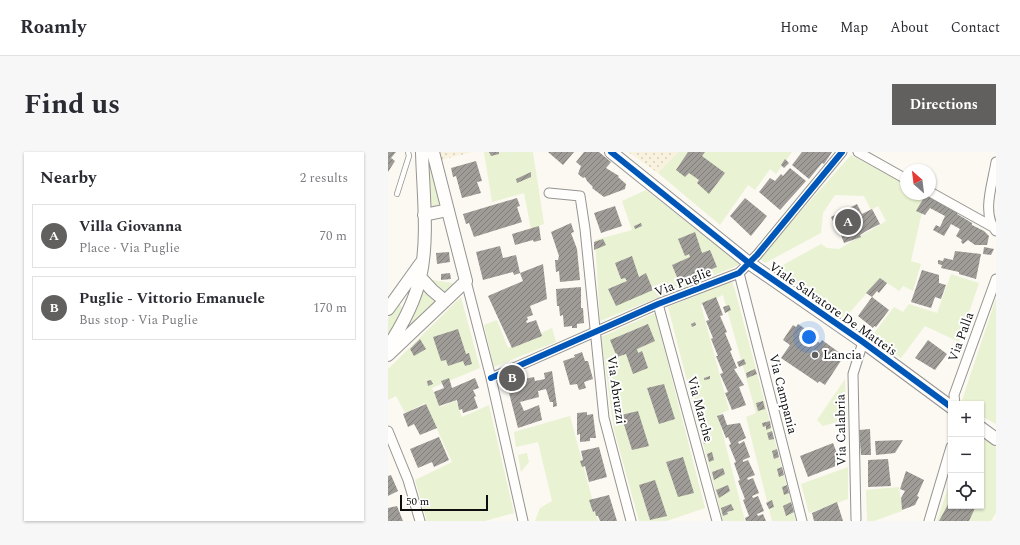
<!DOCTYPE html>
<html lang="en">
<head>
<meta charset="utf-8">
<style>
  body { margin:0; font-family:Spectral,serif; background:#f7f7f7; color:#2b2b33 }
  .controls { position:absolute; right:12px; bottom:12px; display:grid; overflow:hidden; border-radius:0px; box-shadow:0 1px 3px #0004 }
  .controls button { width:36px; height:36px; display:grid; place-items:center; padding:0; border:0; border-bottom:1px solid #e1e1e2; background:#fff; color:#2b2b33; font:20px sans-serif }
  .compass { position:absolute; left:512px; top:12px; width:36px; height:36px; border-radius:50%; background:#fff; box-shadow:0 1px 3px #0004; rotate:332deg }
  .scale { position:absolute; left:12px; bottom:10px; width:88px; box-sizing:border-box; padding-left:4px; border:2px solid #0e0e0e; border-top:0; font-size:11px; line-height:14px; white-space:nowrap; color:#0e0e0e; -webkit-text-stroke:3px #fff; paint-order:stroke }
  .you { position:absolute; left:421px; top:185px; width:14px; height:14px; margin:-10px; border:3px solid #fff; border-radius:50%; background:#1a73e8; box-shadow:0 0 0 6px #1a73e833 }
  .badge { display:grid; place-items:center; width:26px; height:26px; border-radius:50%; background:#61605e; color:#fff; font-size:13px; font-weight:700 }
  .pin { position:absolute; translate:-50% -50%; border:2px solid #fff; box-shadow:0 1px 4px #0006 }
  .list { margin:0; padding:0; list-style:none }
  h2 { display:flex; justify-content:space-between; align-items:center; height:52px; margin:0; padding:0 16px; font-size:17px }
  h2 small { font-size:13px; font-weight:400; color:#7c7c81 }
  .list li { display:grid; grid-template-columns:26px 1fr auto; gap:12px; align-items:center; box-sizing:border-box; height:64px; margin:0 8px 8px; padding:0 8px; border:1px solid #e1e1e2; border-radius:0px }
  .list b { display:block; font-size:15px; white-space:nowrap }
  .list p { margin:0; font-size:13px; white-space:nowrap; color:#7c7c81 }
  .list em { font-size:13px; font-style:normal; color:#7c7c81 }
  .icon { flex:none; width:22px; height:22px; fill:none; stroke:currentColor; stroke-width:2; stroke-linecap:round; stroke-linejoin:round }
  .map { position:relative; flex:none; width:608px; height:369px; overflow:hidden; border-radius:0px }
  header { display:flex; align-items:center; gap:24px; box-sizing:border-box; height:56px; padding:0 20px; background:#fff; border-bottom:1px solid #e1e1e2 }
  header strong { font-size:19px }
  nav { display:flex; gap:22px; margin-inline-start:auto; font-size:14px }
  .intro { display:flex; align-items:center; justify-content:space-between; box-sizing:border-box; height:96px; padding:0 24px }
  h1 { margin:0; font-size:28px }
  .button { padding:10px 18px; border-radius:0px; background:#61605e; color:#fff; font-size:14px; font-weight:700 }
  main { display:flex; gap:24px; padding:0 24px }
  aside { flex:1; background:#fff; border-radius:0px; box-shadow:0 1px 3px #0004 }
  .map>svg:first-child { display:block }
</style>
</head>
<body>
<header>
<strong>Roamly</strong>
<nav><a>Home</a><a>Map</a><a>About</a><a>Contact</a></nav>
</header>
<div class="intro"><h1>Find us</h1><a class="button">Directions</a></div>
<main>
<aside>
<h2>Nearby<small>2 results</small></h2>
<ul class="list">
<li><span class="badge">A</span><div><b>Villa Giovanna</b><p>Place · Via Puglie</p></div><em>70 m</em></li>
<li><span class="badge">B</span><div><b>Puglie - Vittorio Emanuele</b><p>Bus stop · Via Puglie</p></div><em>170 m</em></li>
</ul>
</aside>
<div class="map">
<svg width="608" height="369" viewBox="0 0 608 369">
  <defs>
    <pattern id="farmland-dots" width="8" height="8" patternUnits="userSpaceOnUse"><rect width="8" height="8" fill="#f9f2de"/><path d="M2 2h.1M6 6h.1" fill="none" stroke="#d4cebd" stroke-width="1.8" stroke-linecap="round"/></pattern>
    <pattern id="building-hatch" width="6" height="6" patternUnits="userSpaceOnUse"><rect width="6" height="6" fill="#9f9c98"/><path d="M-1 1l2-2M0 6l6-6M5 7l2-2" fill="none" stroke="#807e7a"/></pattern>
  </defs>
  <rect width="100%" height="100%" fill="#fcf9f2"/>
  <path fill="url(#farmland-dots)" d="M51 0H84L53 8Z
    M240 0H291L270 21Z"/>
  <path fill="#e9f2d2" d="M38 0H41L54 54 42 56Z
    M96 0H145L156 72 143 77 136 41 104 50Z
    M291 0H404L388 22 382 17 367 38 360 33 332 73 270 21Z
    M463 3 518 32V42H538L523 109 533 112 525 139 515 134 511 139 492 126 456 167 386 118 433 92 439 96 451 97 498 69 490 54 483 58 476 44 447 43 435 61 433 81 377 111 371 106Z
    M258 38 349 109 351 113 212 169 207 88 244 78 234 49Z
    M563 122 591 131 571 190 537 174 513 206 483 185 506 155 515 160 521 152 549 161Z
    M44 128 65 131 55 142 44 131Z
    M344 129 347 138 408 369H384L358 265 368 261 335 143 313 153 341 258 330 263 357 369H335L280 155Z
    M34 136 48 149 21 178 18 177Z
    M73 145 92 216 44 236 52 255 68 249 74 265 101 253 126 361 97 369H39L27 328 64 310 37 251 17 261 8 244 0 248V217Z
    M608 146V272L593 264V252L573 251Z
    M12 152 14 157 0 187V166Z
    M267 161 317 356 279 369H251L226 278 213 185Z
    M109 168 120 196 164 176 168 190 106 215 96 173Z
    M457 227 459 267 435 274 429 268Z
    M182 264 210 369H147L152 356 164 349 150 290 128 295 126 280Z
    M593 285 608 295V361L603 369H549L563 326V354H593Z
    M139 301 141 310 133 320 130 303Z
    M460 315V347L421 361 413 332Z
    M511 335 514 359 486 369H479L478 338Z"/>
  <path fill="url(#building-hatch)" d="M0 0H8L3 6 7 9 0 20Z
    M101 0H111V2L103 4Z
    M160 0H186L175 13Z
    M196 0H211L223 10 218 16 231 24 230 25 238 32 237 37 216 45 204 36 205 35 199 29 197 25 195 26 190 22 193 14 188 10Z
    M300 0H317L314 4 337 21 321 42 309 31 311 28 301 21 297 25 288 18Z
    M414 0H444L436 12 434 11 421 27 404 13Z
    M397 7 401 11 396 16 393 13Z
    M88 9 94 29 89 30 93 41 74 46 68 24 65 25 63 16Z
    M402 16 418 29 392 58 371 40 382 26 387 29 393 22 395 24Z
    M143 20V25L129 31 128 27Z
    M538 42 570 60 569 62 584 71V73L596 79 601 84 599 93H587L580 88 575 92 573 90 574 88 568 84 572 77 563 72 556 84 545 78 548 73 552 75 557 64 542 56 537 63 528 59Z
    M129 46 132 54 129 55 134 70 86 85 81 71 78 72 75 62Z
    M357 46 379 64 363 84 342 64Z
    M469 52 474 62 484 57 492 72 480 78 472 83 473 85 456 91 450 75 448 76 443 65Z
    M227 54 234 74 213 81 206 61Z
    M183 71 186 80 183 81 189 97 192 128 172 130 171 119 168 120 167 108H170L171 104 163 80Z
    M253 71 254 74 247 77 246 74Z
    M151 74 153 88 146 90 145 88 127 93 124 82Z
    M307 80 314 101 322 98 329 115 291 130 284 113 302 105 301 102 297 104 290 87Z
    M215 87 218 93 206 98V90Z
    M112 94 115 106 128 103 132 121 155 112 159 147 142 154 145 163 139 165 140 168 138 169 139 171 148 168 154 184 124 196 100 144 135 129 132 121 126 123 125 120 95 128 88 100Z
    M596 95 606 97 603 103 595 102Z
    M567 99 593 102 588 127 571 122V120L553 116 554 113 550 112V108L555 109 556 106 565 108Z
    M61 100 62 110 49 112 48 101Z
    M244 104 251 125 258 121 265 138 228 154 220 137 239 129 237 126 233 127 227 111Z
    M534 118 551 123V131L558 133 553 147 547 145 543 156 523 150Z
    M62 121 63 127 53 128V122Z
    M492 126 499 131 491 141 489 139 484 145 478 141Z
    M193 135V156H195L196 171 189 172V176H184V174L176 175 175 163 172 164 171 154H169L168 137Z
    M328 145 335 163 332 164 339 180 337 181 344 198 342 199 349 216 346 217 356 233 351 235 358 253 344 258 337 241 340 240 332 222 335 221 328 204H330L323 187 325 186 318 169 321 168 314 151Z
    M484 145 501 158 488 175 486 174 485 176 470 164Z
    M341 153 343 158 337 161 335 155Z
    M307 170 308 173 304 175 303 172Z
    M260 172 267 189 249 197 250 201 254 199 260 216 245 222 238 202 229 205 222 188Z
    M410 172 423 181 421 183 432 191 434 188 456 204 437 233 431 229 430 231 393 206 402 193 395 188 405 173 408 175Z
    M70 177 78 202 81 201 84 212 77 214 75 209 60 214 58 208 53 209 45 185Z
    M32 187 38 197 26 204 22 197Z
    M540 188 559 202 547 218 527 206Z
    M194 200 197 209H200L205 227 196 230 198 236 191 238 189 232 182 233 175 209 187 205 186 203Z
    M356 207 358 212 351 215 349 210Z
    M367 217 369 222 359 226 358 221Z
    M164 219 169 254 165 255V250H162L158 237 150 239 151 245 132 250 136 259 151 253 154 268 130 276 120 237 124 236 122 230 146 225 147 229 157 227 156 221Z
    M322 224V227L316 228V226Z
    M61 226 64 236 87 226 91 236 85 238 88 244 86 245 90 256 75 261 74 257 71 258 69 248 51 254 46 240 56 236 53 229Z
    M43 228 45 232 40 234 39 229Z
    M276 232 287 267 271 272 259 236Z
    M375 249 377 257 370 259 368 251Z
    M38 252 49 276 32 283 26 272 20 275 15 262Z
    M250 259 261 294 244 298 233 263Z
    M199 260V263L205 262 208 286H202V289L192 290V282L189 283V261Z
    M335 262 339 273 352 271 358 286 350 290 351 292 356 289 362 305 355 308V310L360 308 367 323 359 326 360 328 365 326 371 341 364 344 365 346 370 344 376 359 369 362 370 364 375 362 378 369H358L357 366 361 364 355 348 357 347 350 329 352 328 346 311 348 310 341 293 343 292 340 285 338 286 329 264Z
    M382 269 383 276 378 278V274L375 275 374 271Z
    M482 277 483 303H473L471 278Z
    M384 279 386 287 381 288 379 281Z
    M319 282 321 290 316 292 314 284Z
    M51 285 61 308 46 315 44 310 30 316 22 297Z
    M515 288 507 301 488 303 487 289Z
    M445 291 453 312 420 325 412 304Z
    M211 295 219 325 201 330 197 314 194 315 192 309 195 308 193 299Z
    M389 297 391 305 386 307 384 299Z
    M324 300 326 308 321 310 319 302Z
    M295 305 306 341 290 345 278 310Z
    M500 307 503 334 480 335V308Z
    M394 315 396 323 391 325 389 317Z
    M335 316 337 322 326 328 324 320Z
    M518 319 536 328 529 344 531 345 527 353 514 358 513 346 517 339 512 337Z
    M3 323 10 339 0 344V324Z
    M267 328 279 364 262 368 251 333Z
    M340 333 342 339 331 346 328 338Z
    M399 333 401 341 396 343 394 335Z
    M221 343 229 369H212L210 364H208L207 359 205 360 201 348Z
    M563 347V354H588L581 369H551Z
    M384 348 386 355 381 357 378 351Z
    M403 350 406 360 398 364 395 354Z
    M449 350 455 369H426L424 361Z
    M343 352 346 358 339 360 340 362 335 364 333 356Z
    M9 354 15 369H0V356Z"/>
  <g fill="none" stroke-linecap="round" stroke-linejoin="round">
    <defs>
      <path id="service" d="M9 42 21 4 20 0"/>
      <path id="minor" d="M470 0 518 27
        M608 10C605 30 593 62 608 79
        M542 40 603 74
        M161 41 192 44 197 77 216 266 243 369
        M351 121 414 369
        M78 129 103 226 135 369
        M270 152 329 369
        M103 226 270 152 351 121 369 103 454 0
        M567 252 566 243 608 127
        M0 279 20 328 32 369
        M468 367 465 222 475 190
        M541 369 563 295"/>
      <path id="tertiary" d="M223 0 361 111 475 190 563 255
        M36 63 60 58
        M32 125 44 138 57 149
        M0 157 33 111
        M0 195C13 175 27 149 32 126 41 87 35 40 34 0
        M0 203 78 129 45 0
        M593 276 608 287"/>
    </defs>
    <use href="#service" stroke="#959491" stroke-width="6"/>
    <use href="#minor" stroke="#959491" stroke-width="11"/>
    <use href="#tertiary" stroke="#959491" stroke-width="14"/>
    <use href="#service" stroke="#fffefd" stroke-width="4.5"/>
    <use href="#minor" stroke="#fffefd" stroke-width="9"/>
    <use href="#tertiary" stroke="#fffefd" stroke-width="12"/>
    <defs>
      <path id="cycleway" d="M223 0 361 111 475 190 563 255
        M103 226 270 152 351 121 369 103 454 0"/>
    </defs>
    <use href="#cycleway" stroke="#fff" stroke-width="8"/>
    <use href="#cycleway" stroke="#0057b8" stroke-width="6"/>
  </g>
  <circle fill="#61605e" stroke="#fff" stroke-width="1.5" cx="427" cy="203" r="4"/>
  <g text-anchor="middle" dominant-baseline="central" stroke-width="4" stroke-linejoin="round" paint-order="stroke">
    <g font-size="13" fill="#0e0e0e" stroke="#fff">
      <text transform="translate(295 130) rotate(-21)">Via Puglie</text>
      <text transform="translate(445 157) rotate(35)">Viale Salvatore De Matteis</text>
      <text transform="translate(573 185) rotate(-70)">Via Palla</text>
      <text transform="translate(228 238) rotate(82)">Via Abruzzi</text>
      <text transform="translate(395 242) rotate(76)">Via Campania</text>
      <text transform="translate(312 257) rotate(75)">Via Marche</text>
      <text transform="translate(453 278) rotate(-91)">Via Calabria</text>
    </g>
    <g font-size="13" fill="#0e0e0e" stroke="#fff" text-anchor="start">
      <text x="435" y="203">Lancia</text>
    </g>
  </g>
</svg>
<div class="controls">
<button>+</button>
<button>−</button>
<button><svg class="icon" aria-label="locate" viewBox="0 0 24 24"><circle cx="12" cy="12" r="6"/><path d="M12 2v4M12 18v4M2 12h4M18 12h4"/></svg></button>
</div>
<svg class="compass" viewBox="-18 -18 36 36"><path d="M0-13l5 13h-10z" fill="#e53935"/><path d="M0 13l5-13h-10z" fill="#7c7c81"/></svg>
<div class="scale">50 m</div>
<div class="you"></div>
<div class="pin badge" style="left:460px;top:70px">A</div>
<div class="pin badge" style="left:124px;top:226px">B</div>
</div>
</main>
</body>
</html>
